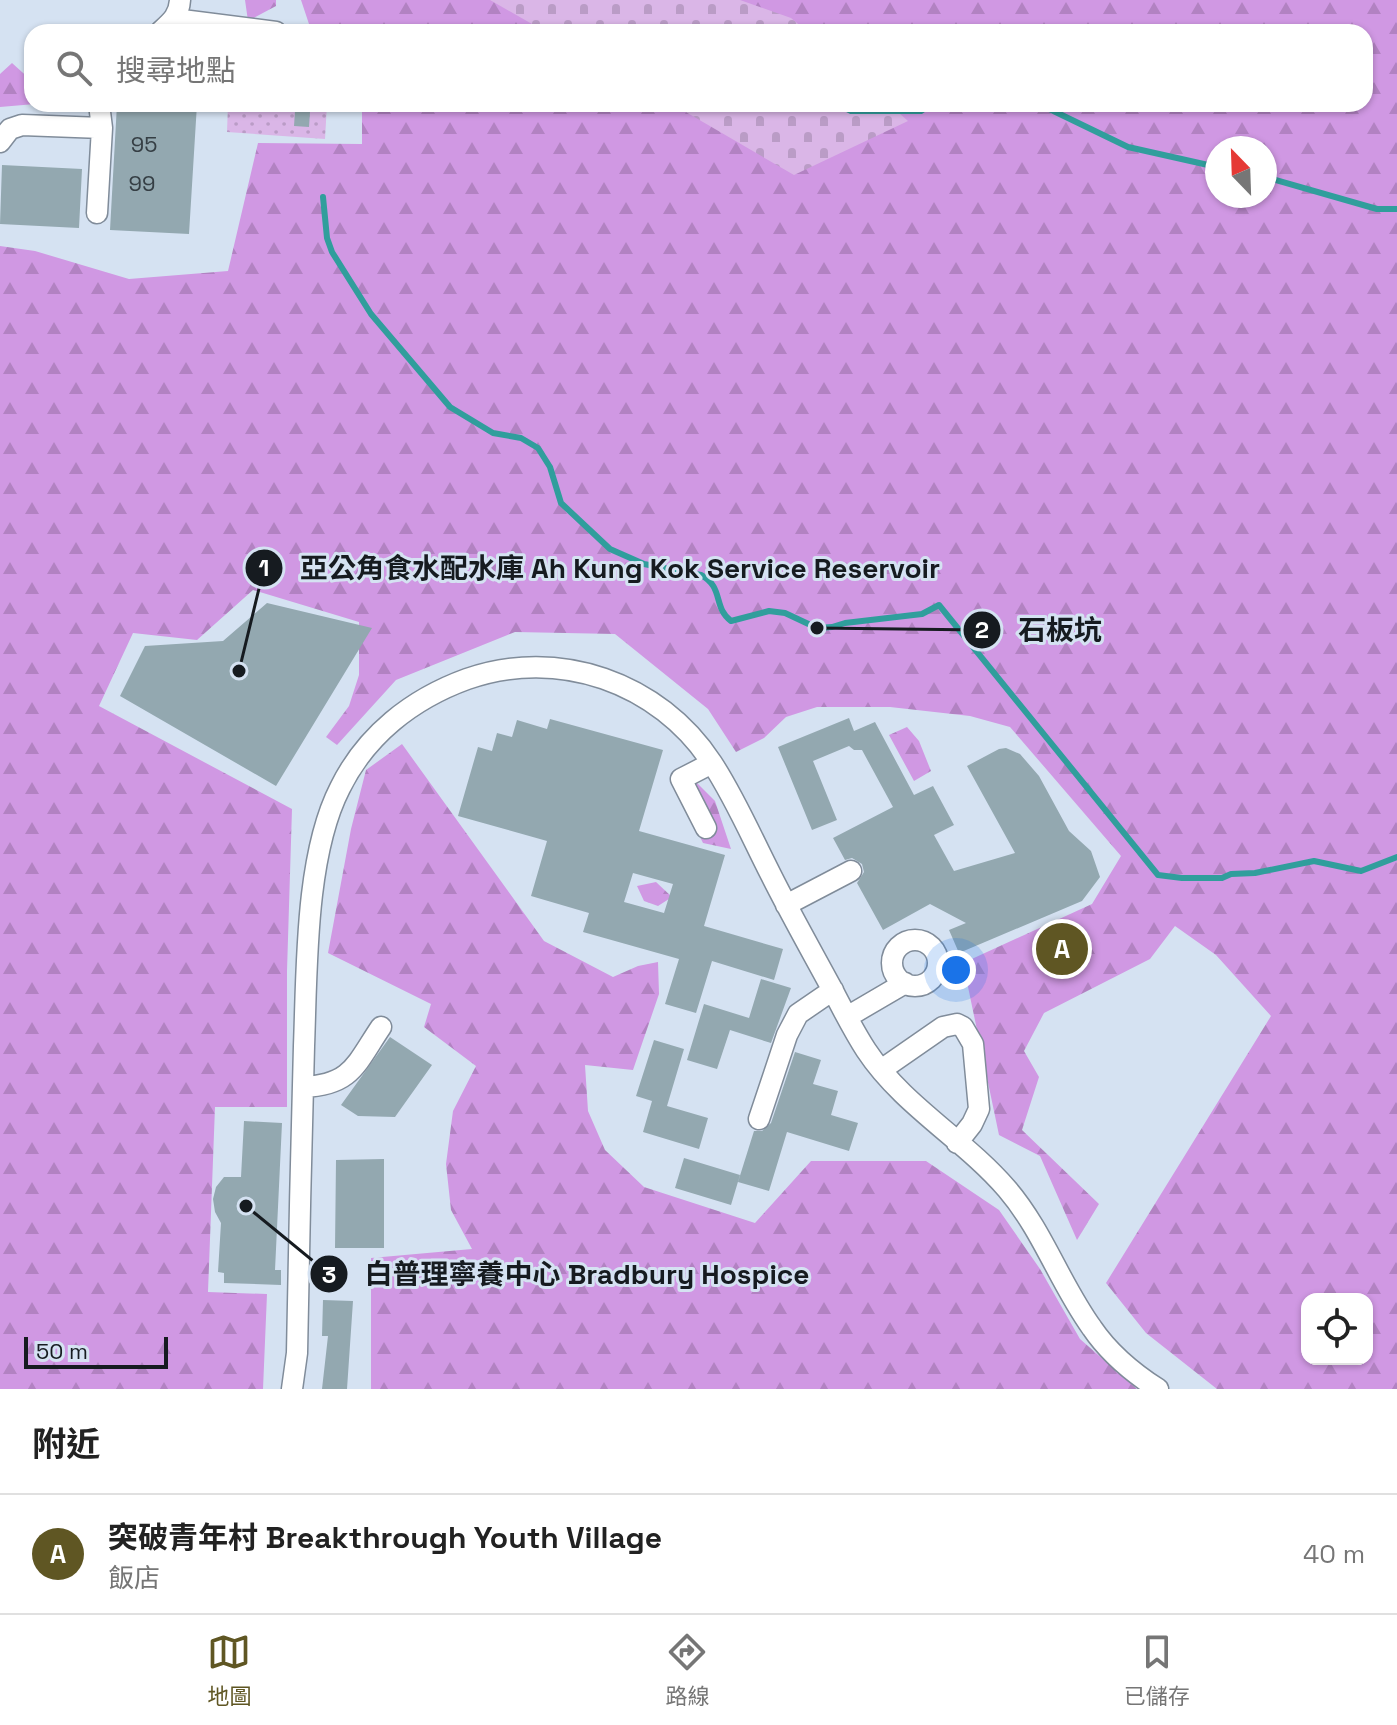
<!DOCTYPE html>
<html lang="zh-TW">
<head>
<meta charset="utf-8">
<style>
  body { margin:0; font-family:"Space Grotesk","Noto Sans TC",sans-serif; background:#f6f6f6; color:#222 }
  .controls { position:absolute; right:24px; bottom:24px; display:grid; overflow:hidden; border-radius:16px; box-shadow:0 2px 6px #0004 }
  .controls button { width:72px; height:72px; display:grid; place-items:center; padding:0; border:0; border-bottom:2px solid #e0e0e0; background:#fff; color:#222; font:40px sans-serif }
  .compass { position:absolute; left:1205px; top:136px; width:72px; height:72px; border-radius:50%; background:#fff; box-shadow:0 2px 6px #0004; rotate:337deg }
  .scale { position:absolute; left:24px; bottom:20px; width:144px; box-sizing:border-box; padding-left:8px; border:4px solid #161b20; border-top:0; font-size:22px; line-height:28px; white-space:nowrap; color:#161b20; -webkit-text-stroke:6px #d5e2f2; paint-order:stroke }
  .you { position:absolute; left:956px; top:970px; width:28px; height:28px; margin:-20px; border:6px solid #fff; border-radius:50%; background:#1a73e8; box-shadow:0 0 0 12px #1a73e833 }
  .badge { display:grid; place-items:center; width:52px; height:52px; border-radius:50%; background:#5f5623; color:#fff; font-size:26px; font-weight:700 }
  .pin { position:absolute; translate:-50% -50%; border:4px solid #fff; box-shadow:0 2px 8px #0006 }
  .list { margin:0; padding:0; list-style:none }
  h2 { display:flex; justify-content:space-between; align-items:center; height:104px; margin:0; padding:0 32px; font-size:34px }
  h2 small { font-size:26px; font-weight:400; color:#767676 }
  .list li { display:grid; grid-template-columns:52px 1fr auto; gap:24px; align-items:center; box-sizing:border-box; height:120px; padding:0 32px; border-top:2px solid #e0e0e0 }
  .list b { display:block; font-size:30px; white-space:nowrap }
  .list p { margin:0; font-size:26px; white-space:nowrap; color:#767676 }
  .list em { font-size:26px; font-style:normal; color:#767676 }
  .icon { flex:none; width:44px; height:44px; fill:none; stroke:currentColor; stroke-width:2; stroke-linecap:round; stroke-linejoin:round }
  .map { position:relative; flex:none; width:1397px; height:1389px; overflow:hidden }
  .search { position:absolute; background:#fff; box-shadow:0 2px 6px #0004; left:24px; right:24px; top:24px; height:88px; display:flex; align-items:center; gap:20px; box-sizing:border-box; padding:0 28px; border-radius:24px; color:#767676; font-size:30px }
  .sheet { height:224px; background:#fff }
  nav { display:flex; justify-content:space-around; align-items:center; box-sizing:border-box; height:112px; border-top:2px solid #e0e0e0; background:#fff; font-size:22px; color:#767676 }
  nav a { display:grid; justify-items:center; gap:4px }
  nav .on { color:#5f5623 }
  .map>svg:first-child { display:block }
</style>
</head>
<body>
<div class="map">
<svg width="1397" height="1389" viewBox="0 0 1397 1389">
  <defs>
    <pattern id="forest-firs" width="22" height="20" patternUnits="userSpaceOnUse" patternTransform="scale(2)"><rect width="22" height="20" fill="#d098e3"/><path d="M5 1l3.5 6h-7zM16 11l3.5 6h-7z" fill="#b282c2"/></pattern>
    <pattern id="cemetery-stones" width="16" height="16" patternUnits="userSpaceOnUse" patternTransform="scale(2)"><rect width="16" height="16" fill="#dab6e7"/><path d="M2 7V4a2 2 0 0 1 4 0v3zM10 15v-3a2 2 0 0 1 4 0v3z" fill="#ba9cc6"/></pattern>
    <pattern id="park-dots" width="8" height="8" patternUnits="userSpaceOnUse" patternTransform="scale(2)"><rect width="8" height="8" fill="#dab6e7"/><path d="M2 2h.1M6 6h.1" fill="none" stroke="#ba9cc6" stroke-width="1.8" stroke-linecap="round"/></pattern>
  </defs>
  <rect width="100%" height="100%" fill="#d5e2f2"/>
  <path fill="url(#forest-firs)" fill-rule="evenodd" d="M245 0H276V6L248 21Z
    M301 0H1397V1389H1217L1146 1333 1106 1283 1271 1016 1216 955 1175 926 1150 959 1044 1013 1024 1051 1039 1077 1022 1130 1099 1204 1077 1240 1040 1156 999 1135 963 963 1092 904 1121 856 1010 727 970 716 890 707H817L786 717 764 738 736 752 708 709 615 634 515 632 396 680 337 745 326 737 349 706 359 675V622L253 590 197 640 133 633 99 706 292 809 287 971V1107H215L208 1292 267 1294 263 1389H0V246L35 251 129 279 228 271 258 143 362 144V104H1365V32H347L309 24ZM1217 148H1265V196H1217ZM1307 1299H1367V1359H1307Z
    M12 63 32 81V104H35L0 107V74Z
    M907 727 919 741 931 771 914 781 889 735Z
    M402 744 544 941 613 977 638 966 658 962 659 994 633 1070 585 1065 588 1111 605 1150 644 1187 755 1223 811 1161H926L999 1210 1040 1269 1080 1339 1137 1389H371V1258L472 1249 451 1210 446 1164 453 1111 476 1066 424 1027 431 1004 328 953 351 829 366 770Z
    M696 782 715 801 731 849 703 843 677 790Z
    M656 882 672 897 658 906 644 901 637 886Z"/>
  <path fill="url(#cemetery-stones)" d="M490 0H740L791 18 808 32H546Z
    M672 104H889L908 121 794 175Z"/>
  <path fill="url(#park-dots)" d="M228 104H327L325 139 227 132Z"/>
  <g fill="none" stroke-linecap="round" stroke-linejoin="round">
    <path stroke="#309e9c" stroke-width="6" d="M477 32 485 30 571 28 598 32
      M837 104 851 111H921L931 104
      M1039 104 1128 147 1217 167
      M1265 177 1377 209H1397
      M323 197 327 238 332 252 371 314 450 407 493 433 521 438 538 448 550 467 561 503 610 549 644 564 701 575C724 587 713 608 731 621L769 611 785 613 817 628 832 627 845 623 922 614 939 605 1158 875 1182 878H1222L1231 874 1255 873 1314 861 1361 871 1397 857"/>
  </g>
  <path fill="#93a8b0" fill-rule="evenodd" d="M117 104H197L189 234 110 230Z
    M295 111 310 112 309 127 294 126Z
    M2 165 82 169 79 228 0 224Z
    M267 603 372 628 276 786 120 696 145 646 223 641Z
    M849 718 854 731 875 722 914 795 933 786 954 825 934 835 954 871 1015 853 967 766 999 749 1006 748 1020 754 1039 776 1069 831 1091 851 1100 877 1082 901 959 953 949 930 966 923 930 904 883 930 857 883 864 872 862 864 852 858 845 860 833 838 893 807 862 750H854L849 746 813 761 837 820 812 830 778 747Z
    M550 719 663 750 639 831 725 855 704 926 783 949 774 980 712 961 696 1013 665 1004 679 959 583 932 589 913 531 896 547 841 458 816 478 747 492 751 497 733 512 737 517 720 547 729ZM633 873 673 884 664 913 624 902Z
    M761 979 791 988 771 1043 730 1030 717 1069 687 1060 704 1004 749 1018Z
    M390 1037 432 1065 395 1117 358 1116 341 1105Z
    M654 1040 684 1049 667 1106 708 1118 699 1149 643 1132 652 1101 636 1096Z
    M795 1052 821 1060 813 1084 838 1091 831 1115 858 1123 849 1151 787 1132 769 1191 738 1182 754 1131H762L771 1123Z
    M244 1121 282 1123 275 1270H281V1285L224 1283V1273L218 1272 221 1223 215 1212 213 1199 216 1187 224 1177H241Z
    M684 1158 740 1175 731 1205 675 1188Z
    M384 1159V1248H335L336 1160Z
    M323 1300 353 1301 347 1389H322L328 1336H322Z"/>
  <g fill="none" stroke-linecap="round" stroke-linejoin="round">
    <defs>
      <path id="minor" d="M174 19 276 32
        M160 32C171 22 179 16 180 0
        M0 142 10 129 22 125 102 128
        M97 213 102 128 99 104
        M706 828 681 779 712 763
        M786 905 851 871
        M892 963a23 23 0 1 1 46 0a23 23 0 1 1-46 0Z
        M847 1017 905 983
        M881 1070 943 1027 957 1024 963 1027 973 1044 979 1109 972 1124 957 1143
        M303 1087C352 1085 356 1064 381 1027
        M759 1119 787 1035 798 1014 833 990
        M292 1389 297 1353C299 1251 301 1148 304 1046 307 969 305 856 340 788 366 735 412 699 467 679 558 647 659 682 712 763 735 798 752 838 771 875 790 913 811 950 831 987 842 1008 853 1030 866 1050 903 1106 964 1139 1007 1189 1043 1231 1060 1284 1092 1328 1109 1353 1133 1373 1158 1389"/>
    </defs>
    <use href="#minor" stroke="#808c9a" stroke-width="23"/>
    <use href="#minor" stroke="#fff" stroke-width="20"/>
  </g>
  <g text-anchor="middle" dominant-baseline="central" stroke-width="6" stroke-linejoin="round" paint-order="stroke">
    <g font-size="22" fill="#353e44">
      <text x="144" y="144">95</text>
      <text x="142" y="183">99</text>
    </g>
  </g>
  <path fill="none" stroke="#161b20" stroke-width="3" d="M239 671L264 568M817 628L982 630M246 1206L329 1274"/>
  <g fill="#161b20" stroke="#d5e2f2" stroke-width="3">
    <circle cx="239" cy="671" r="8"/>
    <circle cx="817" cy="628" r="8"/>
    <circle cx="246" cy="1206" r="8"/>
    <circle cx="264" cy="568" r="20"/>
    <circle cx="982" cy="630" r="20"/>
    <circle cx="329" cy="1274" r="20"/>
  </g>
  <g font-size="24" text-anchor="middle" font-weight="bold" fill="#fff">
    <text x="264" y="576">1</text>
    <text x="982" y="638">2</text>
    <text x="329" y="1283">3</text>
  </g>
  <g font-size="28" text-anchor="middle" font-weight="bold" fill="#161b20" stroke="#d5e2f2" stroke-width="6" stroke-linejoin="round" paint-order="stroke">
    <text x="620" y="578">亞公角食水配水庫 Ah Kung Kok Service Reservoir</text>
    <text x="1060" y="640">石板坑</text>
    <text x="587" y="1284">白普理寧養中心 Bradbury Hospice</text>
  </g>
</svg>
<div class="controls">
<button><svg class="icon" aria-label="locate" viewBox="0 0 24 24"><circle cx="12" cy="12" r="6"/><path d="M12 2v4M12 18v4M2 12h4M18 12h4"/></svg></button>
</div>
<svg class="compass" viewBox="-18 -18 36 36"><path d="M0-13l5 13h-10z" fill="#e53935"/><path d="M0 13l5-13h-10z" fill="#767676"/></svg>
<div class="scale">50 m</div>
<div class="you"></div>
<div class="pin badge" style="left:1062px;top:949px">A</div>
<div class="search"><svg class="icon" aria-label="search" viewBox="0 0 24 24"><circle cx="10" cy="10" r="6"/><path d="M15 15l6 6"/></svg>搜尋地點</div>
</div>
<section class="sheet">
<h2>附近<small></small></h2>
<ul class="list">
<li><span class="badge">A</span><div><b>突破青年村 Breakthrough Youth Village</b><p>飯店</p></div><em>40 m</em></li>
</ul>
</section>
<nav>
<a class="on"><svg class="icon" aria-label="map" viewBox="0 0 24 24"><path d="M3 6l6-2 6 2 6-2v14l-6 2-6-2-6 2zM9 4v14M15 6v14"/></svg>地圖</a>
<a><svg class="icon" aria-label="directions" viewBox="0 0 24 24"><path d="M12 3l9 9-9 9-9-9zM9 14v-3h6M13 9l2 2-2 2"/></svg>路線</a>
<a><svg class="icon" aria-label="saved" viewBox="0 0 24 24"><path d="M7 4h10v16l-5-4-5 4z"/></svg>已儲存</a>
</nav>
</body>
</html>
